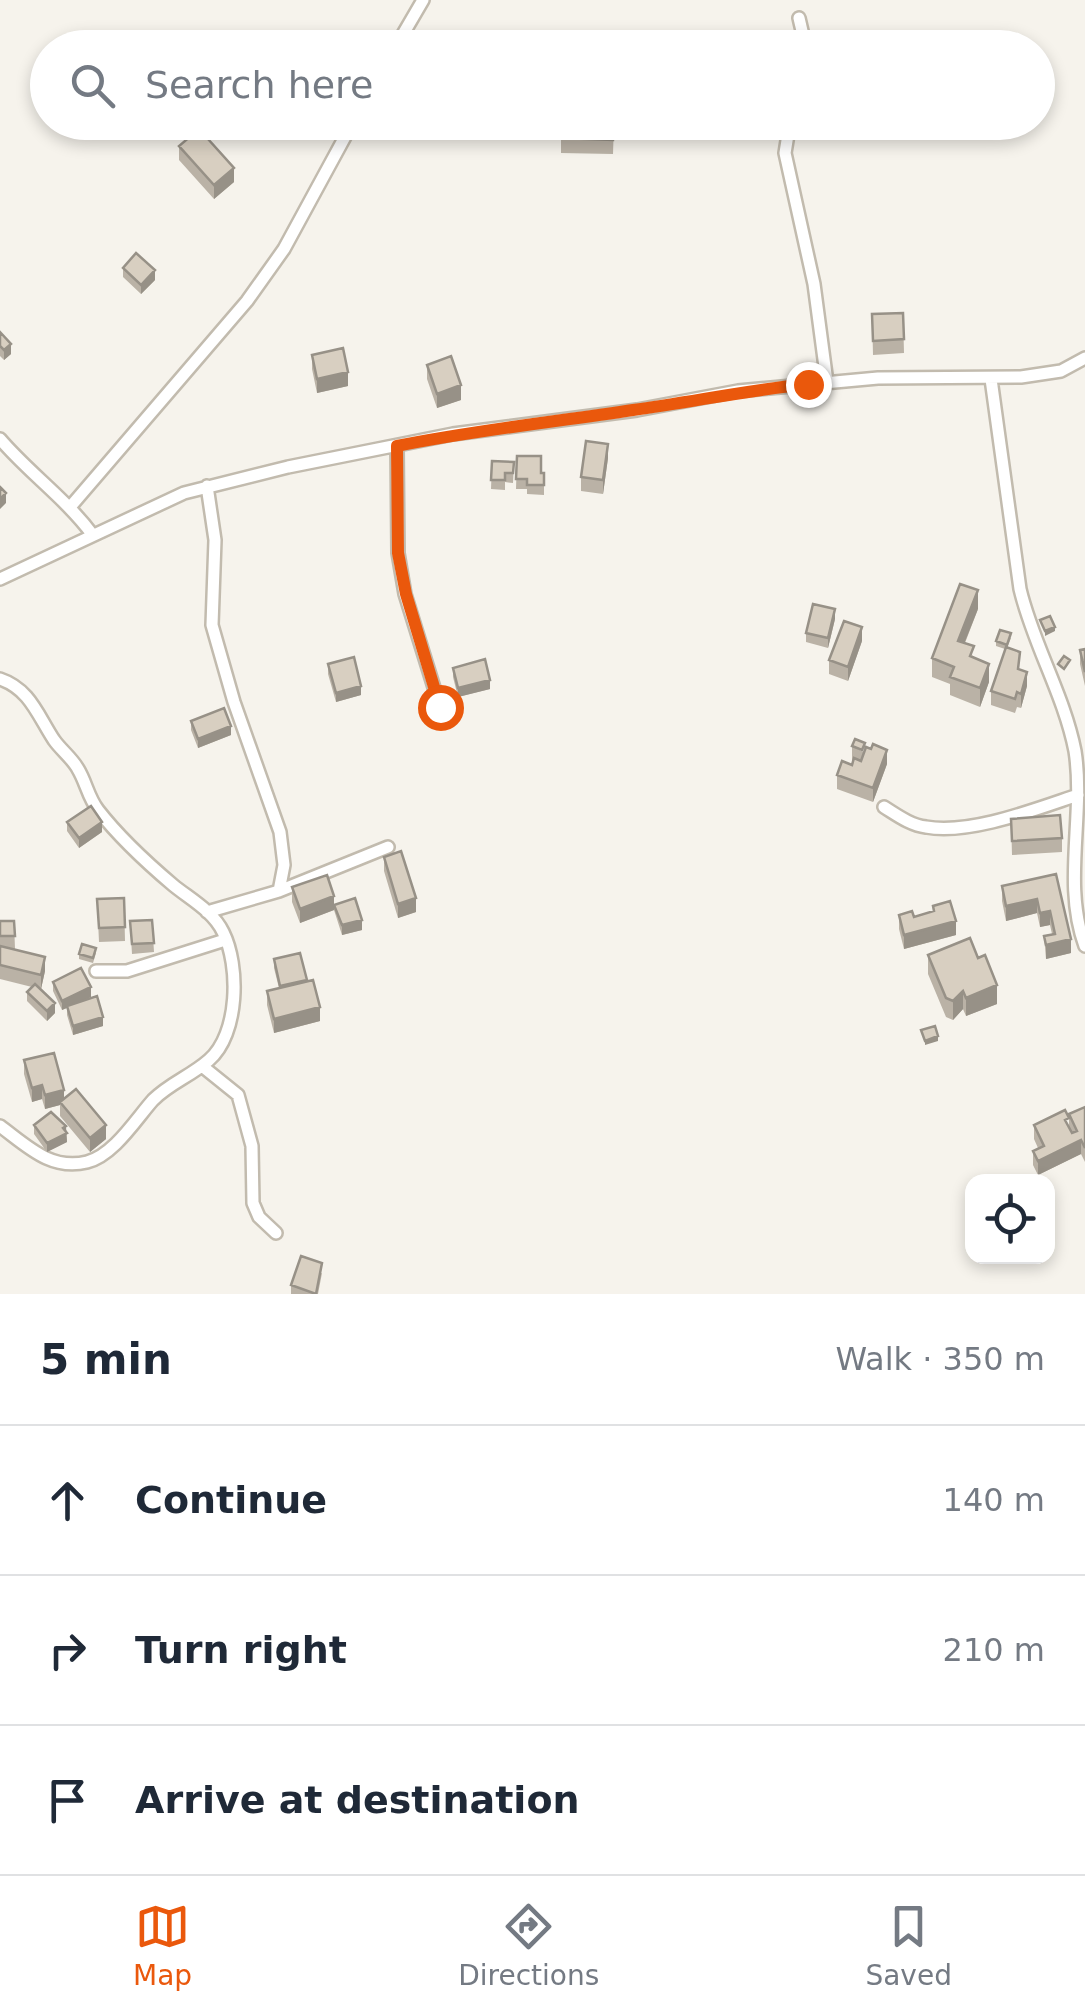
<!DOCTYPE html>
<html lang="en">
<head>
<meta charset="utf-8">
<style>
  body { margin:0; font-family:"DejaVu Sans",sans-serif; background:#f2f2f3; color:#1f2937 }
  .controls { position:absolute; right:30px; bottom:30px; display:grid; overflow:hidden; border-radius:20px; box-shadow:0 5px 15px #0003 }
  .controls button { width:90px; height:90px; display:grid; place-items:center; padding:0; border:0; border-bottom:2px solid #e0e1e3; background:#fff; color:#1f2937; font:50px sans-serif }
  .stop { position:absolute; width:30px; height:30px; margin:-22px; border:8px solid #ea580c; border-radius:50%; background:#fff }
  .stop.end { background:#ea580c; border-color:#fff; box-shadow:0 2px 10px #0008 }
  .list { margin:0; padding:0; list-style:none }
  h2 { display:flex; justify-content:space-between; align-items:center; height:130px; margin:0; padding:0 40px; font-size:42px }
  h2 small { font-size:32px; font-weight:400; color:#747a83 }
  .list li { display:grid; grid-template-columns:65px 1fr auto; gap:30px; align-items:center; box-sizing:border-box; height:150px; padding:0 40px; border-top:2px solid #e0e1e3 }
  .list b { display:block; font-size:38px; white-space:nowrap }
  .list em { font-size:32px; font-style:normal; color:#747a83 }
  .icon { flex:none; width:55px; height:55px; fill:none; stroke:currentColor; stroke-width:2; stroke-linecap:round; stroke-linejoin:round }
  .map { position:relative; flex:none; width:1085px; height:1294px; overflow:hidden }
  .search { position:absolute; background:#fff; box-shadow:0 5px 15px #0003; left:30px; right:30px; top:30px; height:110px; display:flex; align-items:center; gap:25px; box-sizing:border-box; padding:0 35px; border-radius:55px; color:#747a83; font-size:38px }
  .sheet { height:580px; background:#fff }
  nav { display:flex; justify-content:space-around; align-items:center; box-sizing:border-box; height:140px; border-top:2px solid #e0e1e3; background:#fff; font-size:28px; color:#747a83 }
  nav a { display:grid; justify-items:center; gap:5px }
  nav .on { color:#ea580c }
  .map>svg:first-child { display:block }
</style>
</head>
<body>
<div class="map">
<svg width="1085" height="1294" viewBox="0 0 1085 1294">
  <rect width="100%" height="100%" fill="#f6f3ec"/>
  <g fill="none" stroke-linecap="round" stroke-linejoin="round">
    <defs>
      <path id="minor" d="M799 18 806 48
        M395 48 423 0
        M790 122 785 153 814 284 827 382
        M991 379 1020 589C1033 644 1064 695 1075 751 1085 815 1062 884 1085 946
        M0 439C29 473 65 498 92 534
        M397 446 398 553 405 594 440 707
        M207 486 215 540 212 625 234 702 280 832 284 865 279 891
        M71 506 247 301 284 249 353 122
        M0 579 184 493 288 467 453 434 637 410 738 391 878 378 1021 377 1061 371 1085 358
        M0 679C30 689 38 716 54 740 61 750 72 758 78 769 86 782 88 797 98 810 119 837 147 863 173 885 190 899 213 911 223 932 240 966 239 1034 209 1060 191 1076 170 1083 153 1100 136 1119 114 1155 87 1162 51 1171 27 1146 0 1126
        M884 807C897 815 910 825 926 827 970 835 1036 809 1078 795
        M207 912 279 891 388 847
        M96 971H127L225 940
        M202 1066 238 1095 252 1146 253 1203 259 1217 276 1233"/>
    </defs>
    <use href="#minor" stroke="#c2bbae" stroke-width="16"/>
    <use href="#minor" stroke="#fff" stroke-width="11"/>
  </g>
  <path fill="#bab2a6" d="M561 122H614L613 154 561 153Z
    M179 146 234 182 214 199 179 160Z
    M123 268 155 280 141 294 123 277Z
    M903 313 904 353 873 355 872 314Z
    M0 332 11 354 4 360 0 356Z
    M312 355 348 386 317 393 312 369Z
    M427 365 461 400 437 408 427 379Z
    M517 456 541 473H544V495L527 494V489H516Z
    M608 458 603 494 581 491V477Z
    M492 461 514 462 513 483 505 482V490L491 489Z
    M978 609 965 643 989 682 980 707 950 695V684L932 677V658Z
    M835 619 828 648 806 642V633Z
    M1011 638 1007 648 1027 686 1021 708 1017 707 1015 713 991 705V691L1005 649 996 646V641Z
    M862 641 848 681 829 674V660Z
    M1085 649V686L1080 664V650Z
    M328 664 361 695 336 702 328 674Z
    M453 668 490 689 458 697 453 677Z
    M191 721 231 735 198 748 191 730Z
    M852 746 887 764 873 802 837 789V775L852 765 854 760H852Z
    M1011 819 1062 838V852L1012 855Z
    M67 822 102 832 79 848 67 831Z
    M384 857 416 912 398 918 384 871Z
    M1056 874 1071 953 1046 959 1044 936 1052 934 1050 925 1040 927 1037 913 1006 921 1002 901V886Z
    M292 887 334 905 362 930 342 935 334 910 300 923 292 902Z
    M124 898 125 941 99 942 97 899Z
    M933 906 956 935 904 949 899 929V915L914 917 933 912Z
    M152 920 154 952 132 954 130 921Z
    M0 921H14L15 949 45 971 41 989 39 988 55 1013 47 1021 27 1001V992L32 987 0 979Z
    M96 953 93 963 79 959V954Z
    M928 955 997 1004 966 1016 963 1009 953 1020 946 1017 928 974Z
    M274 959 307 981 320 1021 274 1033 267 1005V991L279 988 274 968Z
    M53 982 91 997 81 1001 103 1026 73 1035 67 1015V1008L62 1010 53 991Z
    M24 1060 64 1099 106 1139 90 1152 60 1116V1105L45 1109 42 1099 32 1102 24 1074Z
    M1085 1107V1162L1081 1154 1038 1175 1033 1165V1151L1038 1148 1034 1139V1125L1069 1128V1114Z
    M34 1125 66 1131 67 1142 47 1152 34 1134Z
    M322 1273 318 1294H291V1285Z"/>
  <path fill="#979187" d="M234 168V182L214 199V185Z
    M155 270V280L141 294V285Z
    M11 344V354L4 360V350Z
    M348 372V386L317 393V379Z
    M461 385V400L437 408V394Z
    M608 444V458L603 494V480Z
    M6 493V503L0 509V499Z
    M978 590V609L958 659V641Z
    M835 609V619L828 648V638Z
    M862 627V641L848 681V667Z
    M1055 627V631L1045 636V631Z
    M989 664V682L980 707V688Z
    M1027 672V686L1021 708V694Z
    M490 680V689L458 697V688Z
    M361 686V695L336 702V693Z
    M231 726V735L198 748V739Z
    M887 750V764L873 802V788Z
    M102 822V832L79 848V838Z
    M334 896V910L300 923V909Z
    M416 898V912L398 918V904Z
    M1037 899V913L1006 921V906Z
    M1050 911V925L1040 927V913Z
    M362 920V930L342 935V925Z
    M956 921V935L904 949V935Z
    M1071 939V953L1046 959V945Z
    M45 957V971L41 989V975Z
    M997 985V1004L966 1016V998Z
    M91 987V997L62 1010V1001Z
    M963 991V1009L953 1020V1001Z
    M55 1003V1013L47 1021V1011Z
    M320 1007V1021L274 1033V1019Z
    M103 1017V1026L73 1035V1026Z
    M938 1036V1041L925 1045V1041Z
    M42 1085V1099L32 1102V1088Z
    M64 1090V1104L60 1102V1105L45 1109V1095Z
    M106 1125V1139L90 1152V1138Z
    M66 1126 67 1142 47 1152V1143Z
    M1081 1140V1154L1038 1175V1161Z"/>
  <path fill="#d8cfc1" stroke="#979187" stroke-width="2.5" d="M549 41 573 42V48H549Z
    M561 122H614L613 140 561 138Z
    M199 129 234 168 214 185 179 146Z
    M136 253 155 270 141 285 123 268Z
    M903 313 904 339 873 341 872 314Z
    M0 332 11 344 4 350 0 346Z
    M343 348 348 372 317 379 312 355Z
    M451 356 461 385 437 394 427 365Z
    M586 441 608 444 603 480 581 477Z
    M517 456H541V473H544V485H527V479H516Z
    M492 461 514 462 513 473H505V480H491Z
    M0 487 6 493 0 499Z
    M960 584 978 590 958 641 974 646 970 656 989 664 980 688 950 677 954 667 932 658Z
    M813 604 835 609 828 638 806 633Z
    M1050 616 1055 627 1045 631 1040 620Z
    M844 621 862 627 848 667 829 660Z
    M1000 630 1011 633 1007 645 996 641Z
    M1006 647 1020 652 1018 669 1027 672 1021 694 1017 692 1015 699 991 691Z
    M1085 649V672L1080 650Z
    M1064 656 1070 660 1064 669 1058 664Z
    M354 657 361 686 336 693 328 664Z
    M485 659 490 680 458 688 453 668Z
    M224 708 231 726 198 739 191 721Z
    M855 739 865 743 862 750 852 746Z
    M873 744 887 750 873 788 837 775 842 761 852 765 854 758 861 761 866 747 871 749Z
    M91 806 102 822 79 838 67 822Z
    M1060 815 1062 838 1012 841 1011 819Z
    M401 851 416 898 398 904 384 857Z
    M1056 874 1071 939 1046 945 1044 936 1055 934 1050 911 1040 913 1037 899 1006 906 1002 886Z
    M327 875 334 896 300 909 292 887Z
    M124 898 125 927 99 928 97 899Z
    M355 898 362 920 342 925 334 905Z
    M950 901 956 921 904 935 899 915 912 911 914 917 934 911 933 906Z
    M152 920 154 943 132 944 130 921Z
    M0 921H14L15 936H0Z
    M970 938 978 958 985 955 997 985 966 998 963 991 953 1001 946 998 928 955Z
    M82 944 96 948 93 958 79 954Z
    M0 946 45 957 41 975 0 965Z
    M300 953 307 980 280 986 274 959Z
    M81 968 91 987 62 1001 53 982Z
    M313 980 320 1007 274 1019 267 991Z
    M35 984 55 1003 47 1011 27 992Z
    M97 996 103 1017 73 1026 67 1006Z
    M935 1026 938 1036 925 1041 921 1030Z
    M54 1053 64 1090 45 1095 42 1085 32 1088 24 1060Z
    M76 1089 106 1125 90 1138 60 1102Z
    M1085 1107V1148L1081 1140 1038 1161 1033 1151 1044 1146 1034 1125 1065 1110 1069 1118 1065 1120 1072 1133 1077 1131 1069 1114Z
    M51 1112 66 1126 63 1128 67 1133 47 1143 34 1125Z
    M301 1256 322 1263 316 1294 291 1285Z"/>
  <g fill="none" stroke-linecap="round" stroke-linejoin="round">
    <path stroke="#ea580c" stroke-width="12" d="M440 707 406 594 398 553 397 446C476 430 554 422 633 410 692 402 749 390 808 384"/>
  </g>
</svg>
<div class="controls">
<button><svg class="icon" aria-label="locate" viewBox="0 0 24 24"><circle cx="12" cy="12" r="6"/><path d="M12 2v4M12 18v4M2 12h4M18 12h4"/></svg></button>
</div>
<div class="stop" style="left:440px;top:707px"></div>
<div class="stop end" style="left:808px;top:384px"></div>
<div class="search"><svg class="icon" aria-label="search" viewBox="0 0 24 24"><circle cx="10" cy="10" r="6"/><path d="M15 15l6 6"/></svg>Search here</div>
</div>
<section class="sheet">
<h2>5 min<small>Walk · 350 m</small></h2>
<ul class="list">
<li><svg class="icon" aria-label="ahead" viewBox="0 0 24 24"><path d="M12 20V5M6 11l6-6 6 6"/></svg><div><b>Continue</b></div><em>140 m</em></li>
<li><svg class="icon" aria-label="right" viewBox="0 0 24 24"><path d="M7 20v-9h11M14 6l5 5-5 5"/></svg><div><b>Turn right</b></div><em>210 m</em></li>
<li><svg class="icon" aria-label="arrive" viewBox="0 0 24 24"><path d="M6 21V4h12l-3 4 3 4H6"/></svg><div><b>Arrive at destination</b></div></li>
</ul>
</section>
<nav>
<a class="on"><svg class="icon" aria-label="map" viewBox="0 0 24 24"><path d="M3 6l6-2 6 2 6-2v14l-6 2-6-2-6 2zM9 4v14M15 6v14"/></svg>Map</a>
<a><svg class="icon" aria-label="directions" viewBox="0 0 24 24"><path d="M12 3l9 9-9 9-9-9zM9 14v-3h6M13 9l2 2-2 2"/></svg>Directions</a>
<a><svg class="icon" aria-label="saved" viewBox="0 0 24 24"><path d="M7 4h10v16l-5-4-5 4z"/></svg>Saved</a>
</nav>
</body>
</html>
